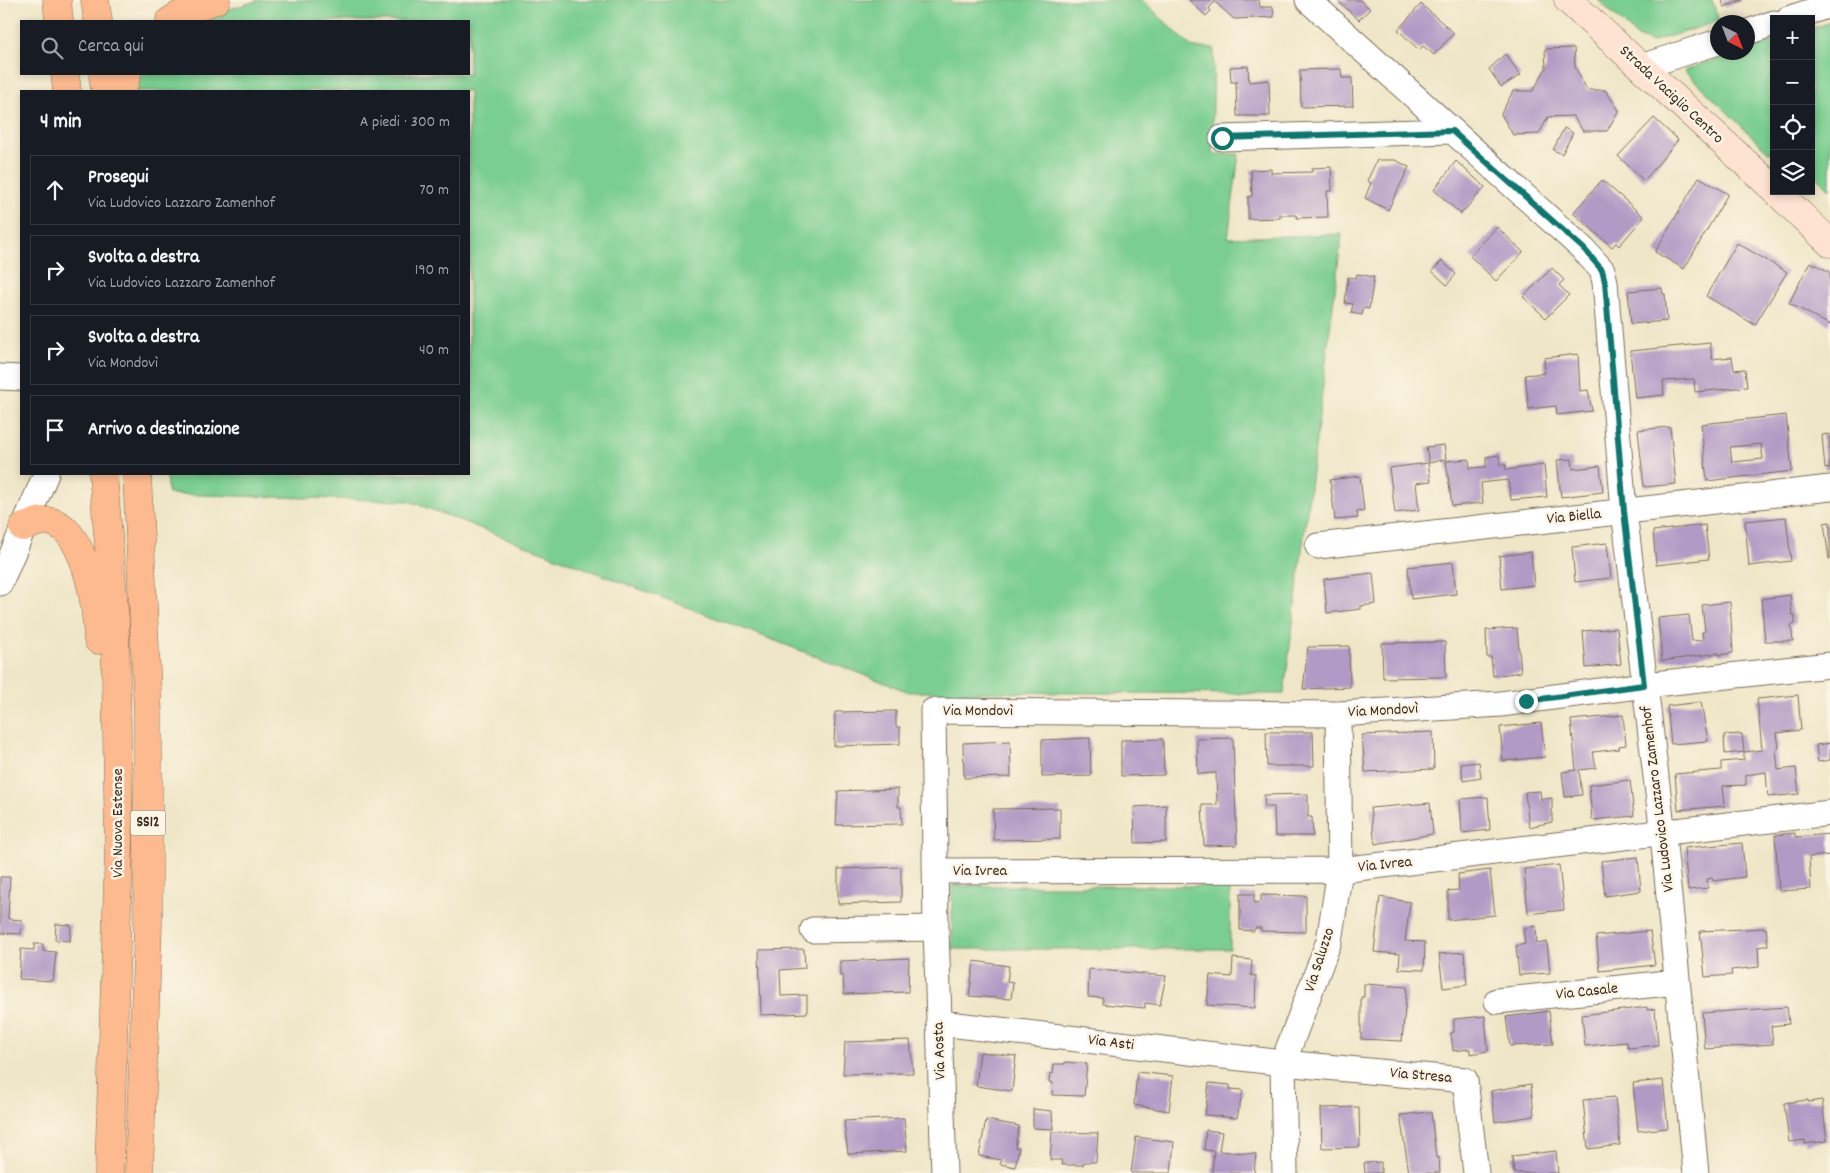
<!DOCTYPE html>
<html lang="it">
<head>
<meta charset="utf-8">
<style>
  body { margin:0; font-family:Dekko,sans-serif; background:#20242c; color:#f1f3f6 }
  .controls { position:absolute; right:15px; top:15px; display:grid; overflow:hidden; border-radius:0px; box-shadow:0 2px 8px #0003 }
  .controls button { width:45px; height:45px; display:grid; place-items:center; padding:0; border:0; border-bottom:1px solid #363941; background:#171b24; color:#f1f3f6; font:25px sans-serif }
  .compass { position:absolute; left:1710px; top:15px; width:45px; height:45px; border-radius:50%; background:#171b24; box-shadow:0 2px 8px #0003; rotate:138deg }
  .stop { position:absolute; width:15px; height:15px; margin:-11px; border:4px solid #0f766e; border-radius:50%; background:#fff }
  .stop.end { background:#0f766e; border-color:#fff; box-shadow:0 1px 5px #0008 }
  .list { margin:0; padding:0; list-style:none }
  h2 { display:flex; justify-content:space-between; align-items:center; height:65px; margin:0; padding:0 20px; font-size:21px }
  h2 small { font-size:16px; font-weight:400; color:#9ea1a6 }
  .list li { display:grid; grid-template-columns:32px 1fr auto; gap:15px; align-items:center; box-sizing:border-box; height:70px; margin:0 10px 10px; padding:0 10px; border:1px solid #363941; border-radius:0px }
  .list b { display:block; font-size:19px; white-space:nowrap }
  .list p { margin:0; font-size:16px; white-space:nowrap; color:#9ea1a6 }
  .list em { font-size:16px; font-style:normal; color:#9ea1a6 }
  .icon { flex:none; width:28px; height:28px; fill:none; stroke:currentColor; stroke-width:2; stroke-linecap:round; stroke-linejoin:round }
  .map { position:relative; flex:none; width:1830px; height:1173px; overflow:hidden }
  .search { position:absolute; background:#171b24; box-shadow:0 2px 8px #0003; left:20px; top:20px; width:450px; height:55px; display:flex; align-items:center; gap:12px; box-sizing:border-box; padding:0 18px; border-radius:0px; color:#9ea1a6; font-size:19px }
  .panel { position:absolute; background:#171b24; box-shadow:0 2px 8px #0003; left:20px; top:90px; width:450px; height:385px; border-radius:0px }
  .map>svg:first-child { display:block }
</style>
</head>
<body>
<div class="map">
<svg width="1830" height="1173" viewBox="0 0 1830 1173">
  <rect width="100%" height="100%" fill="#fcf5e5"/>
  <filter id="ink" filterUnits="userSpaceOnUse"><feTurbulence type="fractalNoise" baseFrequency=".02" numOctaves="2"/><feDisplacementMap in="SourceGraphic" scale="10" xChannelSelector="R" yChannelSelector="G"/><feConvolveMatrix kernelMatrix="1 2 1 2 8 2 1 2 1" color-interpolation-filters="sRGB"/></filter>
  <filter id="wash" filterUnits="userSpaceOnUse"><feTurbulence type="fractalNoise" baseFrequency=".0096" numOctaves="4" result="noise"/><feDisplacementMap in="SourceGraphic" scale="20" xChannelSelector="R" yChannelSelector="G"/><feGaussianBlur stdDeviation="1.12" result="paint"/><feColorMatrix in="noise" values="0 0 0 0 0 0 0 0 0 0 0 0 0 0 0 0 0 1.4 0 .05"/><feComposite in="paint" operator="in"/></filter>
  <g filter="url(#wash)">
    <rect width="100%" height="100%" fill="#efe6c7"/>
    <path fill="#7ace91" stroke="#5a7c58" d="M259 0H949L954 4 995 0H1142L1193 48H1214L1212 154H1239L1228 238 1342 234 1284 694 909 692 409 501 168 494 166 474H469V91H131L137 74H469V21H191Z
      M1598 0H1712L1719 21 1651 42 1639 38Z
      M1830 22V189L1811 172V29Z
      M1774 41V154L1768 152 1684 70 1737 53 1748 52V49Z
      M952 886H1230V949H952Z"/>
    <g id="blocks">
      <path fill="#b19ac5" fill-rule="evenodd" d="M1189 0H1259L1260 7H1273L1274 17 1234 19 1215 2 1209 8 1211 11 1206 16Z
        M1337 0H1360L1370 9 1359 20Z
        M1722 0H1743L1724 7Z
        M1421 4 1454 33 1434 55 1423 46 1419 50 1398 30Z
        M1574 48 1575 67 1587 90H1605L1619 110 1607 131H1583L1573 116 1548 117 1539 134 1513 135 1501 114 1513 91H1533L1546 68 1545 49Z
        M1505 54 1521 75 1501 87 1489 69Z
        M1248 66 1249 82 1269 80 1270 116H1237L1236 83 1238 82H1231L1230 67Z
        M1341 69 1342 78H1352L1353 106 1301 107 1300 70Z
        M1654 118 1678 140 1644 181 1618 156Z
        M1564 128 1573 133 1562 154 1553 150Z
        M1377 160H1395L1409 167 1388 210 1365 198 1371 183 1367 181Z
        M1456 161 1485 187 1461 214 1434 190Z
        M1331 167 1332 191H1327L1328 217 1297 218 1296 215H1280V218L1248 219V197L1252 196 1251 170 1271 169V173L1312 172V168Z
        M1699 177 1728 194 1684 269 1655 252Z
        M1602 180 1644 217 1619 246 1616 243 1612 247 1573 213Z
        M1497 227 1523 252 1496 281 1470 256Z
        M1737 243 1787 272 1755 325 1706 296Z
        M1442 261 1456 274 1447 285 1432 271Z
        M1810 262 1830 272V325L1789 303Z
        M1552 268 1564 280 1559 285 1569 295 1546 318 1523 297Z
        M1357 274 1374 277 1369 309 1363 308 1362 315 1351 313 1353 304 1345 303 1348 277 1356 278Z
        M1662 288 1663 294H1665L1667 321 1631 324 1628 291Z
        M1710 343 1712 359 1732 357 1734 370 1745 369 1747 387 1695 392 1694 379 1663 381 1664 395 1635 398 1630 351Z
        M1578 354 1580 391 1588 390 1592 411 1557 415 1556 406 1529 409 1525 375 1545 373 1544 358Z
        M1786 415 1792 471 1707 481 1701 424ZM1761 444 1763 459 1732 462 1730 447Z
        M1670 427 1676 484 1644 487 1638 430Z
        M1830 434V468L1825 469 1822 435Z
        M1444 445 1446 459 1429 463 1426 447Z
        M1499 455 1500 465H1506V470L1544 465 1547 497 1511 500 1508 480 1489 482 1481 483 1483 503 1452 506 1446 461 1469 459 1470 468 1486 467V457Z
        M1572 459 1573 469 1600 466 1603 492 1561 497 1557 460Z
        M1428 463 1431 481 1416 483 1419 510 1395 513 1389 468Z
        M1360 476 1364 511 1357 512 1358 518 1335 520 1330 480Z
        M1786 517 1791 561 1749 566 1745 521Z
        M1830 522V559H1829L1824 523Z
        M1705 525 1709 559 1656 565 1653 531Z
        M1607 543 1611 578 1575 582 1572 547Z
        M1531 552 1534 585 1502 589 1499 556Z
        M1453 562 1456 594 1411 599 1408 567Z
        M1373 573 1376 604 1361 606V609L1327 613 1324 579Z
        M1790 595 1792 615H1795V624L1791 625 1793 641H1765L1761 599Z
        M1730 602 1733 653 1719 655V653L1662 661 1658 618 1689 615 1692 641 1703 640 1702 632 1705 631 1702 605Z
        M1517 628 1521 672 1493 676 1491 657H1487L1486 630Z
        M1617 628 1621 664 1586 668 1583 631Z
        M1445 642 1446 677 1383 678 1382 643Z
        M1349 646 1350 687 1303 689 1308 647Z
        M1798 695 1801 730 1777 733 1779 748 1776 749 1778 770 1796 768 1799 794 1768 797 1766 772 1746 775V785L1723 786 1725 806 1678 810 1675 774 1721 770V762L1744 760V752L1762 750 1757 699Z
        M1701 702 1708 741 1671 744 1667 706Z
        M896 711V727H900V744L834 746 835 712Z
        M1623 715 1626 745 1619 746V749L1593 752 1596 768 1579 770 1582 795 1565 797 1562 772 1576 770 1571 720Z
        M1541 723 1545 757 1503 761 1500 727Z
        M1266 732H1313L1314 766H1267Z
        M1433 732 1434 769 1365 772 1362 735Z
        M1742 734 1744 752 1725 754 1724 735Z
        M1090 738 1091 776 1042 777V740Z
        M1233 738 1237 845 1204 846 1202 805H1217L1216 773 1198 774 1197 739Z
        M1163 739 1164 775 1121 776V740Z
        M1010 741 1011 777 964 778 963 743Z
        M1830 743V760L1818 762 1816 745Z
        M1479 762 1481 778 1463 781 1461 764Z
        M1630 780 1634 816 1592 820 1589 785Z
        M898 789V807H901L902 824 836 825 838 791Z
        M1540 791 1541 799 1552 798V822L1529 827 1525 792Z
        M1308 794V817H1312L1313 836H1275L1274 807H1265L1264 795Z
        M1488 797 1490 830 1462 833 1460 799Z
        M1430 803 1433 834 1375 844 1370 808Z
        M1166 805V842L1135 843 1134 807Z
        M1060 808V839L994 840 993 809Z
        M1795 833V837L1830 834V855L1809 857 1811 889 1779 891 1775 835Z
        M1742 843 1745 877 1713 881 1712 878 1707 879 1708 888 1688 890 1684 848Z
        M1638 857 1641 891 1605 896 1601 861Z
        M1559 865 1564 910 1528 914 1524 869Z
        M901 867V902L838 904V869Z
        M1490 870 1495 915 1448 920V891L1459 890 1458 874Z
        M0 877H10L8 919 22 920 21 934 0 933Z
        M1240 894H1254V903L1261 902V895L1306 896V932L1261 931V928H1255L1254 931 1240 930Z
        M1380 897 1410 902 1405 941 1425 942 1424 970 1399 969 1400 954 1374 952Z
        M56 924 71 925 70 941 55 940Z
        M1536 926 1537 944 1547 942 1550 973 1519 975 1516 946 1525 944 1523 928Z
        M1766 928 1768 945 1758 947 1759 967 1731 970 1732 975 1705 977 1700 931Z
        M1650 931 1655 965 1600 971 1596 936Z
        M34 944H43V951L56 952 53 981 19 979 21 949 34 950Z
        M804 949 805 968 780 970 781 996 807 995V1013L761 1015 759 950Z
        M1464 952 1467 985 1443 988 1439 954Z
        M909 958 908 992 844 994 843 976H840V961Z
        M1233 958 1252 960 1251 975 1256 976 1255 1008 1207 1005 1210 975 1232 977Z
        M974 961 1009 966 1007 982 1013 983 1011 999 969 996Z
        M1089 969 1166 976 1160 1005 1145 1003V1008L1103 1004V998L1088 997Z
        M1364 984 1407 987 1402 1041 1361 1039V997H1364Z
        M1647 1007V1010L1655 1009 1658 1045 1628 1048 1627 1042 1585 1046 1582 1015Z
        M1787 1007 1789 1024 1771 1026 1773 1044 1705 1049 1702 1013Z
        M1549 1011 1553 1044 1510 1046 1506 1017Z
        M1485 1016 1488 1051 1470 1054V1049L1453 1051 1451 1033 1454 1032V1019Z
        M910 1040 913 1073 843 1074 845 1042Z
        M980 1052 1016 1056 1012 1091 976 1086Z
        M1065 1062 1087 1064 1084 1096 1052 1095 1053 1083 1049 1082 1050 1073 1053 1074 1054 1064H1065Z
        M1137 1072 1173 1076 1169 1111 1134 1105Z
        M1663 1080 1668 1128 1638 1131 1633 1083Z
        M1209 1083 1230 1085V1089L1243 1090 1237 1118 1205 1115Z
        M1531 1084 1534 1116 1495 1122 1491 1091Z
        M1615 1097 1620 1145 1588 1149 1583 1100Z
        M1808 1100V1102L1822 1100 1827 1141 1805 1144V1140L1789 1142 1784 1103Z
        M1359 1107 1360 1147 1322 1148 1321 1108Z
        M1033 1109 1052 1111 1053 1129 1033 1128Z
        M1431 1112 1436 1158 1439 1157 1440 1173H1409L1400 1115Z
        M904 1118 907 1151 848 1154 844 1121Z
        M986 1120 1019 1126 1015 1147 1019 1148 1015 1167 1000 1164 1001 1160 979 1156Z
        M1206 1130 1222 1132 1219 1151 1256 1154 1254 1173H1212L1214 1151 1204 1150Z
        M1052 1132 1098 1133 1096 1162H1084L1083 1165H1062L1061 1160H1050Z
        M1136 1137 1174 1142 1171 1173H1131Z
        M1556 1151 1558 1173H1514L1512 1156Z
        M1381 1162V1173H1365L1364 1163Z"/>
    </g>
  </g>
  <g filter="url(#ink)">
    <use href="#blocks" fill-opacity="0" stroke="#7a6c59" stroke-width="1"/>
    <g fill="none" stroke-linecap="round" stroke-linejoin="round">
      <defs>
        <path id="street" d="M1308 0 1583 249 1602 270 1605 282 1624 511 1663 835 1696 1173
          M1788 19 1830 5
          M1748 32 1774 23
          M1641 67 1718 42
          M1222 138 1452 131
          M0 377 21 378
          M1318 546 1830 488
          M0 583 46 474
          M936 871 1340 870 1830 813
          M813 930 936 928
          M1497 1001 1677 982
          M940 1023 1283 1063 1465 1080 1476 1173
          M944 1173 936 928 933 711 1338 714 1501 704 1645 685 1830 665
          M1285 1173 1283 1063 1329 941 1340 870 1338 714"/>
        <path id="secondary" d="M1568 0 1774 189
          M1776 191 1830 243"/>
        <path id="highway" d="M57 0 59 21
          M95 0 98 21
          M170 21 187 11 216 0
          M65 74 67 91
          M103 74 105 91
          M122 91 127 74
          M103 474 115 620 119 847 109 1173
          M137 474 148 713V925L139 1173
          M23 527C29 526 36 522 42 521 86 518 97 609 98 640"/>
      </defs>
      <use href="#street" stroke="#7a6c59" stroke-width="27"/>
      <use href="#secondary" stroke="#7a6c59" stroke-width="29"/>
      <use href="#highway" stroke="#7a6c59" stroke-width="29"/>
      <use href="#street" stroke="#fff" stroke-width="25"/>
      <use href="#secondary" stroke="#fee3d2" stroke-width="28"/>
      <use href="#highway" stroke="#fcba8e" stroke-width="28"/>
    </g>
  </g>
  <g fill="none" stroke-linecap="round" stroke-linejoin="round" filter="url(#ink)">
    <path stroke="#0f766e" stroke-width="6" d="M1222 138 1452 131 1584 249 1602 270 1605 282 1624 511 1644 685 1526 701"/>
  </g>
  <g text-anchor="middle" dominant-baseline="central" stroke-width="5" stroke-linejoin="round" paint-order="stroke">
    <rect fill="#fcf5e5" stroke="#75675a" stroke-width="1" x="130.5" y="810.5" width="35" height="25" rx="4"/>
    <g font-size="15" font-weight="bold" fill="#3b2a1e">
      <text x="148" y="823">SS12</text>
    </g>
    <g font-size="16" fill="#3b2a1e" stroke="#fcf5e5">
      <text transform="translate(1671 95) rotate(43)">Strada Vaciglio Centro</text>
      <text transform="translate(1574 517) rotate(-6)">Via Biella</text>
      <text x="978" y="711">Via Mondovì</text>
      <text transform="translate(1383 711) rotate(-3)">Via Mondovì</text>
      <text transform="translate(1658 799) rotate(-97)">Via Ludovico Lazzaro Zamenhof</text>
      <text transform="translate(118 823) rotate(-90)">Via Nuova Estense</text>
      <text transform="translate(1385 865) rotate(-6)">Via Ivrea</text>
      <text x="980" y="871">Via Ivrea</text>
      <text transform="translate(1320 960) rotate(-72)">Via Saluzzo</text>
      <text transform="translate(1587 992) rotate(-6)">Via Casale</text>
      <text transform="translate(1111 1043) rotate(7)">Via Asti</text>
      <text transform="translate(940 1051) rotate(-92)">Via Aosta</text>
      <text transform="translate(1421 1076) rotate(5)">Via Stresa</text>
    </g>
  </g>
</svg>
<div class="controls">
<button>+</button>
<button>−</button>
<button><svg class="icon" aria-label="locate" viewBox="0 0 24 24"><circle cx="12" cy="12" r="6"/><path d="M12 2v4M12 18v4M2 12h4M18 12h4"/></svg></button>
<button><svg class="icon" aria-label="layers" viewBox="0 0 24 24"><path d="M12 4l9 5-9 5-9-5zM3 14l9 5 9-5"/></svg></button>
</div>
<svg class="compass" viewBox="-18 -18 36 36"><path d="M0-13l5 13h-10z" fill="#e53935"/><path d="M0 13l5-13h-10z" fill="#9ea1a6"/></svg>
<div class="stop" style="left:1222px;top:138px"></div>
<div class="stop end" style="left:1526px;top:701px"></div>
<div class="search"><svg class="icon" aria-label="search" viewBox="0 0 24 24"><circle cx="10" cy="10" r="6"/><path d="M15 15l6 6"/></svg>Cerca qui</div>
<section class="panel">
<h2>4 min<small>A piedi · 300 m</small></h2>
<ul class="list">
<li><svg class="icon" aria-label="ahead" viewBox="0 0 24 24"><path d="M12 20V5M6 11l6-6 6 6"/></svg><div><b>Prosegui</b><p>Via Ludovico Lazzaro Zamenhof</p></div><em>70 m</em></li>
<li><svg class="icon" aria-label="right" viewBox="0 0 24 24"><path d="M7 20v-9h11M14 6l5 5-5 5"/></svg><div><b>Svolta a destra</b><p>Via Ludovico Lazzaro Zamenhof</p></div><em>190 m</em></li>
<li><svg class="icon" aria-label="right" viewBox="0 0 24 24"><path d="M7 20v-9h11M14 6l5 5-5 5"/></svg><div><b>Svolta a destra</b><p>Via Mondovì</p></div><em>40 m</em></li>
<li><svg class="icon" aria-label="arrive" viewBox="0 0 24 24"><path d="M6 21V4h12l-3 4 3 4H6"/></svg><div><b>Arrivo a destinazione</b></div></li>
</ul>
</section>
</div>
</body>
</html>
